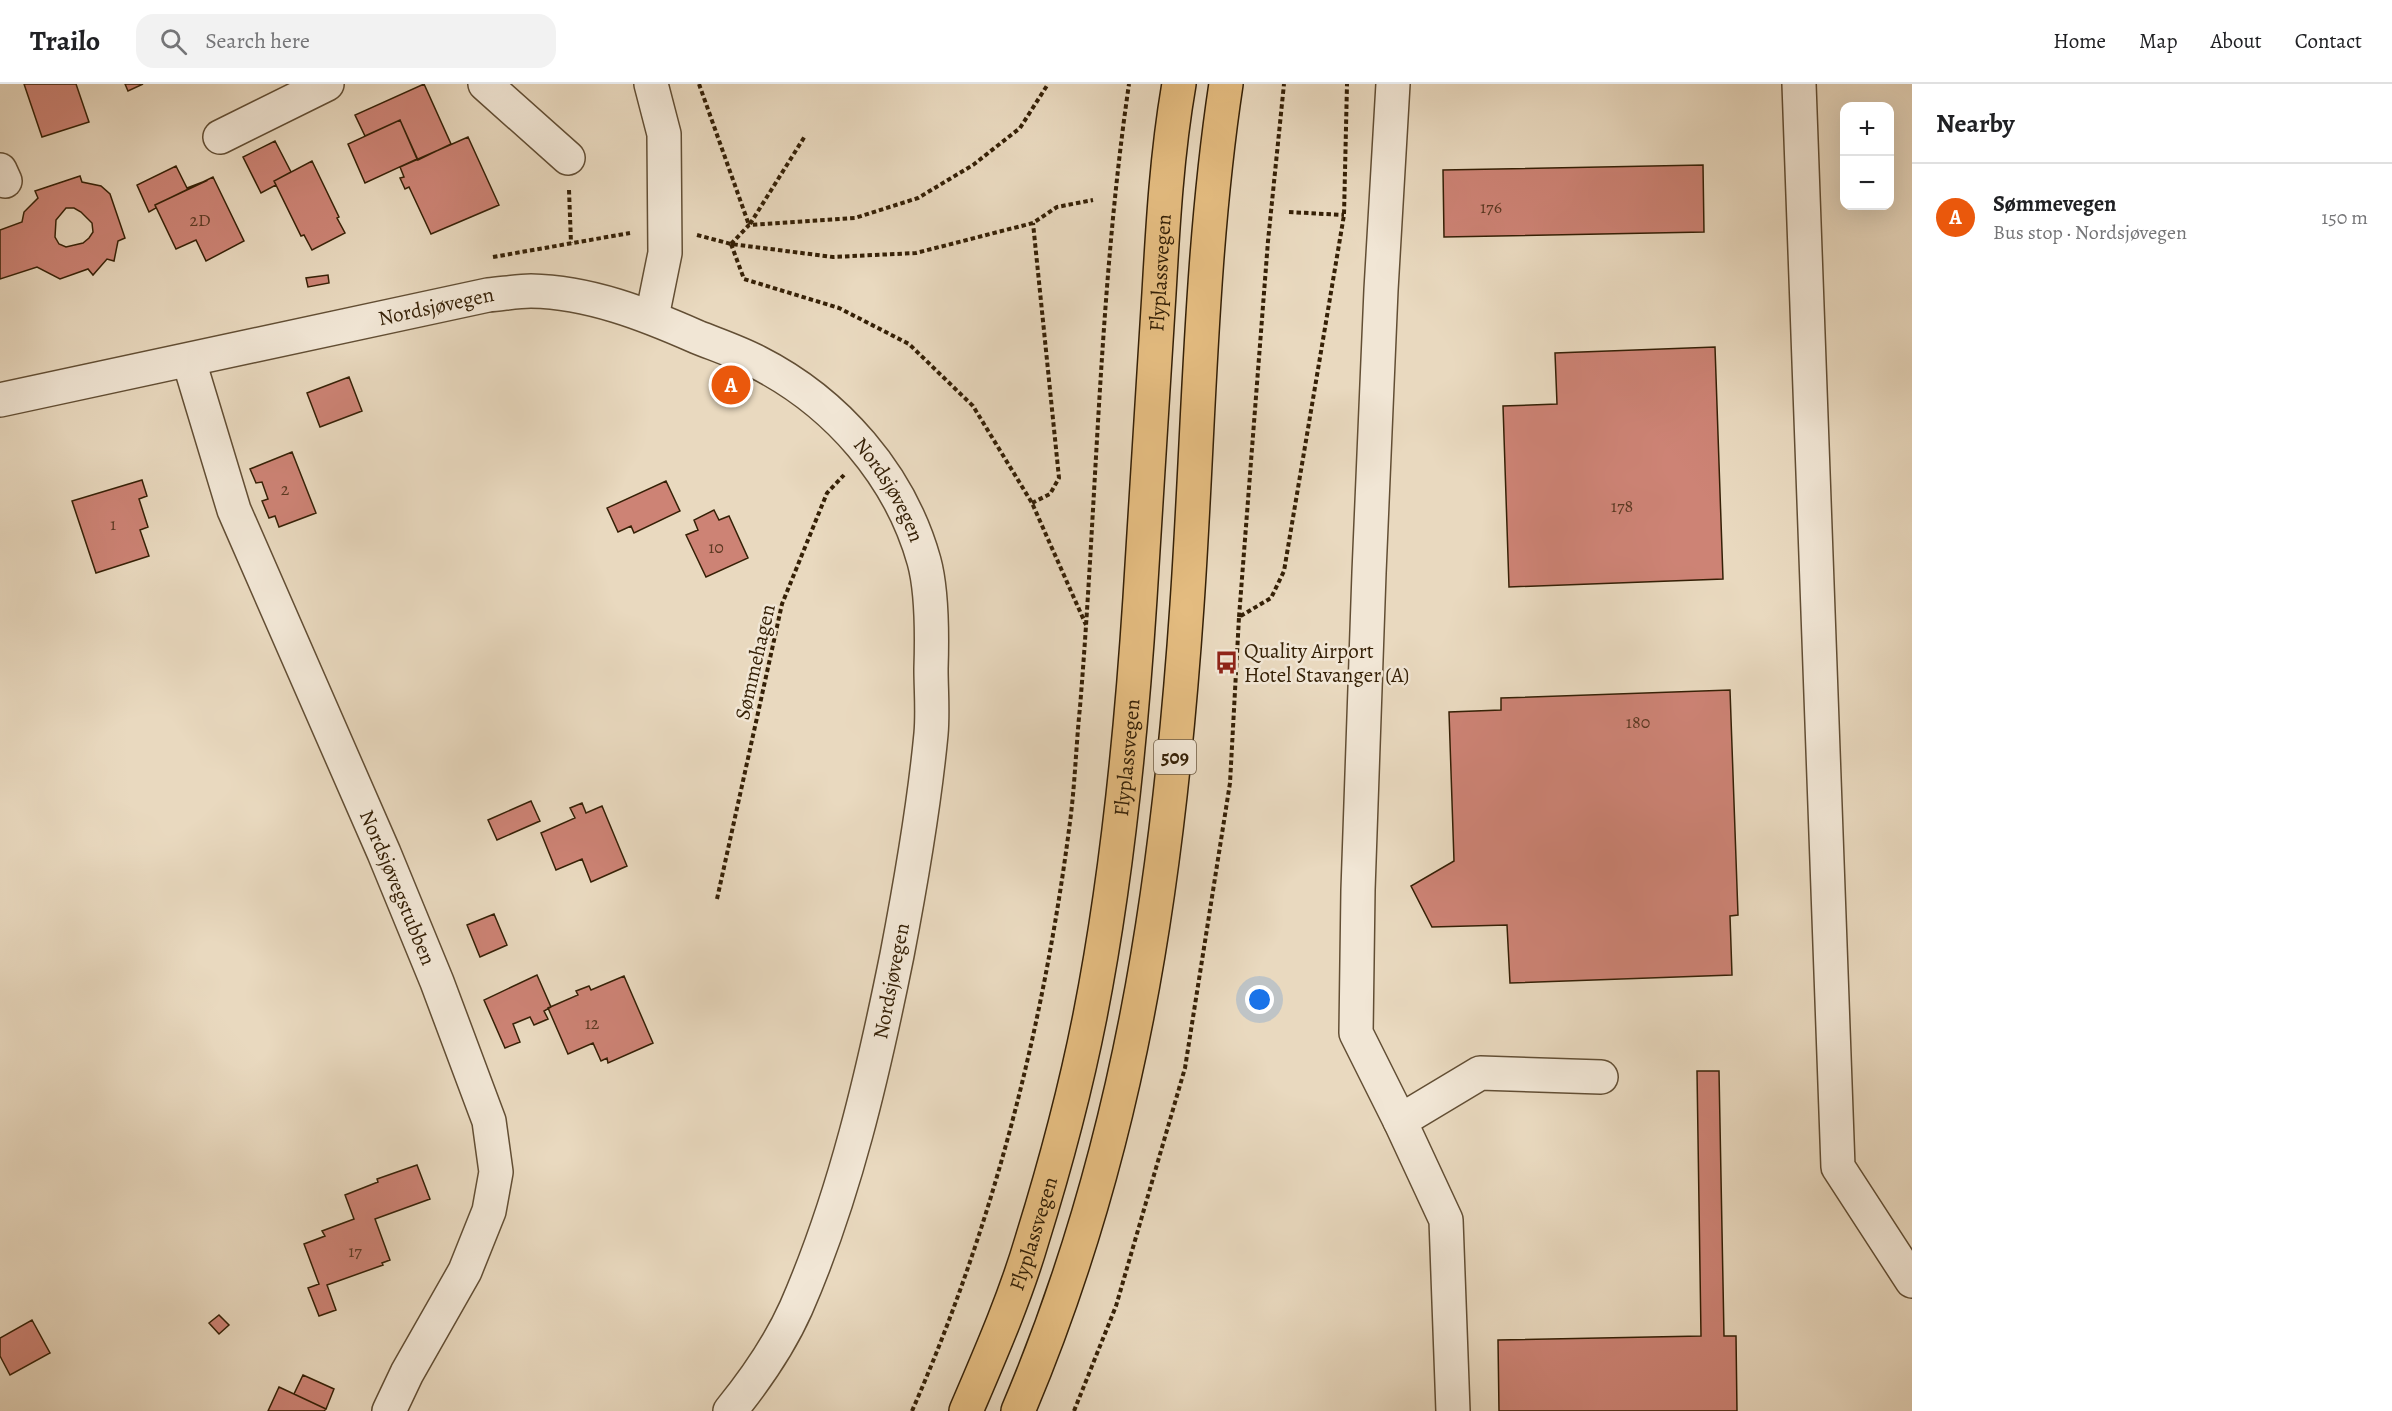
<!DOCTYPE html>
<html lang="en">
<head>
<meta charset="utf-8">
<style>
  body { margin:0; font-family:Alegreya,serif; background:#f2f2f2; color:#202124 }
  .controls { position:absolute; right:18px; top:18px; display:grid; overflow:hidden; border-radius:12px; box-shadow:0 6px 24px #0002 }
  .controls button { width:54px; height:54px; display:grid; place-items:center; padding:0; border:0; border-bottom:2px solid #e0e0e0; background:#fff; color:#202124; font:30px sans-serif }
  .you { position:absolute; left:1260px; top:916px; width:21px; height:21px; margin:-15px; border:4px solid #fff; border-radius:50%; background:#1a73e8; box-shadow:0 0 0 9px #1a73e833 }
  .badge { display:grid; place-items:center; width:39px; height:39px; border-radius:50%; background:#ea580c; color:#fff; font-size:20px; font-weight:700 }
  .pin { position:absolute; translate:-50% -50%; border:3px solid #fff; box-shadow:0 2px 6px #0006 }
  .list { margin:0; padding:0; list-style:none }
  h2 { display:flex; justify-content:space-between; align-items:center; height:78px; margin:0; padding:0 24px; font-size:26px }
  h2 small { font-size:20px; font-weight:400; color:#757577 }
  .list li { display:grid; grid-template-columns:39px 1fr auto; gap:18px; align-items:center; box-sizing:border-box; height:108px; padding:0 24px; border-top:2px solid #e0e0e0 }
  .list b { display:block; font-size:22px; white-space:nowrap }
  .list p { margin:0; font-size:20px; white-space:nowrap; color:#757577 }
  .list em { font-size:20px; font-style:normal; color:#757577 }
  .icon { flex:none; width:33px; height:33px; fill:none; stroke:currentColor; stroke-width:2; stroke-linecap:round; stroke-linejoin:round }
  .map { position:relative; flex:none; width:1912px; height:1327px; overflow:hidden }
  header { display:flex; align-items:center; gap:36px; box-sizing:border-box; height:84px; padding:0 30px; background:#fff; border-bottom:2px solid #e0e0e0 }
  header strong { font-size:28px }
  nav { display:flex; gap:33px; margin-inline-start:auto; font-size:21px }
  .search { width:420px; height:54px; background:#f2f2f2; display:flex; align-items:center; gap:15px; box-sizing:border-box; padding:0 21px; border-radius:18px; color:#757577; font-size:22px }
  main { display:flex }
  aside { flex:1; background:#fff }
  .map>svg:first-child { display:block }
</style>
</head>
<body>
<header>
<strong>Trailo</strong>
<div class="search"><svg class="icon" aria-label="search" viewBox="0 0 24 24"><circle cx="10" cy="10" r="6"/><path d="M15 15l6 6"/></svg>Search here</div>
<nav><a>Home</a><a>Map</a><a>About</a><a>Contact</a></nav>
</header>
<main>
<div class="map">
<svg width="1912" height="1327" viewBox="0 0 1912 1327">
  <rect width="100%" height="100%" fill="#e9d9bf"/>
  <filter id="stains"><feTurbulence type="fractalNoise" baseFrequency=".00333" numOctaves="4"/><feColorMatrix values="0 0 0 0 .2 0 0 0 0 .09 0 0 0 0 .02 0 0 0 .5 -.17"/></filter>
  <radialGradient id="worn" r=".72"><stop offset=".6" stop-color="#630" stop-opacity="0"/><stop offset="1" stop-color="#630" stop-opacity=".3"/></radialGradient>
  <path fill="#cd8375" stroke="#352006" stroke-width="1.5" fill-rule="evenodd" d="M24 0H76L89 38 42 53Z
    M125 0H143L128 7Z
    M424 0 451 60 418 76 400 36 365 52 355 31Z
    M400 36 417 75 365 99 348 60Z
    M468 53 499 121 431 150 409 103 405 105 400 94 404 93 400 83Z
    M275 57 291 88 274 97 276 101 261 109 243 73Z
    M312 77 339 133 337 134 345 149 312 166 304 151 301 152 274 97Z
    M1703 81 1704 148 1444 153 1443 86Z
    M176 82 187 104 208 96 155 121 156 124 149 128 137 101Z
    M80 92 82 98 101 102 110 110 125 154 118 157 114 177 107 175 93 191 88 185 60 195 37 183 0 195V146L22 138 24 128 38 114 35 107ZM66 124H74L81 128 92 139 93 148 89 154 83 159 66 163 59 160 55 153 56 136Z
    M213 93 244 157 206 177 196 156 176 165 155 121Z
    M328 191 329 199 308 203 306 194Z
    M1715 263 1723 495 1509 503 1503 322 1557 320 1555 269Z
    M349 293 362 327 320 343 307 309Z
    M292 368 316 429 279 443 275 432 269 434 262 417 268 415 262 398 256 399 250 385Z
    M142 396 147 412 139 415 148 443 140 446 149 472 96 489 72 417Z
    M666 397 680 427 634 449 631 442 618 448 607 424Z
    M714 426 719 436 729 432 748 474 706 493 686 451 698 446 694 436Z
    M1730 606 1738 831 1730 832 1732 891 1510 899 1507 841 1432 843 1411 802 1454 777 1449 628 1501 626V614Z
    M531 717 540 737 497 756 488 736Z
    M582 719 586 729 602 722 627 782 591 798 582 775 556 786 541 749 575 734 570 724Z
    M494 830 507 861 480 873 467 841Z
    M537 891 551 923 544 927 548 935 534 941 530 933 513 940 520 958 505 964 484 916Z
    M624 892 653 959 608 979 607 974 601 977 593 959 568 970 548 924 578 911 576 907 589 902 591 906Z
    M1697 987H1719L1724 1252H1736L1737 1327H1499L1498 1256 1701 1252Z
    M417 1081 430 1115 375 1135 390 1176 382 1179 383 1181 327 1201 336 1226 319 1232 308 1204 319 1200 304 1160 325 1152 322 1147 354 1135 345 1111 378 1098 377 1095Z
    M219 1231 229 1241 219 1250 209 1239Z
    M32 1236 50 1269 10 1291 0 1272V1254Z
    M303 1291 334 1305 326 1325 294 1310Z
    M279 1303 326 1325 324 1327H268Z"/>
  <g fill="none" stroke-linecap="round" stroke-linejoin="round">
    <defs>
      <g id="minor">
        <path d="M485 0 568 74"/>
        <path d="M651 0 664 50 665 169 652 233"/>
        <path d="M1393 0 1381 206 1369 489 1358 806 1356 949 1400 1037 1446 1136 1453 1327"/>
        <path d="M1799 0 1838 1083 1912 1197"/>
        <path d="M220 53 327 0"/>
        <path d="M0 86 5 97"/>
        <path id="s1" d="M189 277 234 426 384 769 437 898 489 1037 496 1088 489 1127 465 1187 407 1289 389 1327"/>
        <path id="s2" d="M0 316 488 211C502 210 517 207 531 207 589 208 645 230 697 253 717 261 738 268 757 278 836 318 900 391 924 477 932 506 932 554 931 585 931 606 933 628 931 650 924 724 911 798 897 871 873 990 845 1112 796 1224 779 1262 756 1295 730 1327"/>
        <path d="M1400 1037 1480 989 1601 993"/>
      </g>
      <g id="highway">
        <path id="s3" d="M966 1327C990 1271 1015 1214 1032 1156 1055 1082 1075 1008 1090 932 1117 795 1131 654 1140 514 1146 413 1152 311 1159 209 1163 139 1167 69 1179 0"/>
        <path d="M1018 1327C1129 1066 1168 802 1187 521 1199 347 1200 172 1226 0"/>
      </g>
    </defs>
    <use href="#minor" stroke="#624e34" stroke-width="36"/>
    <use href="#highway" stroke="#352006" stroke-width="36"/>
    <path stroke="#352006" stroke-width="4" stroke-dasharray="4.5 3" stroke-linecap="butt" d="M699 0 749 141
      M569 106 571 159
      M1289 128 1344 131
      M750 140 805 52
      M697 151 731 160 833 173 916 169 1033 139 1057 123 1093 116
      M731 160 744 195 839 224 909 260 973 322 1032 419 1086 541
      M731 160 749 141 855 134 918 114 973 81 1020 44 1048 0
      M493 173 630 149
      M1032 419 1050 410 1059 394 1033 139
      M1239 533 1268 157 1284 0
      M717 815 782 520 827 409 844 391
      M912 1327C994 1140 1044 941 1070 738 1075 700 1076 662 1080 623 1097 416 1099 205 1129 0
      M1074 1327 1116 1222 1185 984 1230 699 1239 533 1271 514 1284 487 1344 131 1347 0"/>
    <use href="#minor" stroke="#f1e6d5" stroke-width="33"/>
    <use href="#highway" stroke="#e4bc80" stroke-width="33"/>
  </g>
  <defs>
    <symbol id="bus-bare" viewBox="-9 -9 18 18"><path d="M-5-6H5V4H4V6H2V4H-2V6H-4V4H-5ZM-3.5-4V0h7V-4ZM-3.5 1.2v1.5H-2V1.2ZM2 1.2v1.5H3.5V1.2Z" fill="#8f2418" stroke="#f1e6d5" stroke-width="2.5" paint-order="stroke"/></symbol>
  </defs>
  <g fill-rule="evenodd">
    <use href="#bus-bare" x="1210" y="562" width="33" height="33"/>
  </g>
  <g text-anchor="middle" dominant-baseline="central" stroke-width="5" stroke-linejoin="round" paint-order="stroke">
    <g font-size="18" fill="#5b3922">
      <text x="1491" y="123">176</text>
      <text x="200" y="136">2D</text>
      <text x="285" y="405">2</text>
      <text x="1622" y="422">178</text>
      <text x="113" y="440">1</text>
      <text x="716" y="463">10</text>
      <text x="1638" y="638">180</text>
      <text x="592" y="939">12</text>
      <text x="355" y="1167">17</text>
    </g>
    <rect fill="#f1e6d5" stroke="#6d5b44" stroke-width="1.5" x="1154" y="656" width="42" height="34" rx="4.5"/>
    <g font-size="20" font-weight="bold" fill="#352006">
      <text x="1175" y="673">509</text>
    </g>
    <g font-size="21" fill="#352006" stroke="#f1e6d5">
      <text stroke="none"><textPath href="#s3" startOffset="1162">Flyplassvegen</textPath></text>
      <text stroke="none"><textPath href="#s2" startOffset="446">Nordsjøvegen</textPath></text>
      <text stroke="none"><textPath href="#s2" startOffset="968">Nordsjøvegen</textPath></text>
      <text transform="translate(755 578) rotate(-77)">Sømmehagen</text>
      <text stroke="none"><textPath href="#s3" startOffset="676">Flyplassvegen</textPath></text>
      <text stroke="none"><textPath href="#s1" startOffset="567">Nordsjøvegstubben</textPath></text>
      <text transform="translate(891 897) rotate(-79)">Nordsjøvegen</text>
      <text stroke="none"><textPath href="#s3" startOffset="190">Flyplassvegen</textPath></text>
    </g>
    <g font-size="21" fill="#352006" stroke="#f1e6d5" text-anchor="start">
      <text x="1244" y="567">Quality Airport<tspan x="1244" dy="24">Hotel Stavanger (A)</tspan></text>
    </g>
  </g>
  <rect width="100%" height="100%" filter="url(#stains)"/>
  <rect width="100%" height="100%" fill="url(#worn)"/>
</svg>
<div class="controls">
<button>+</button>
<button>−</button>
</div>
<div class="you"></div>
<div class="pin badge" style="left:731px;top:301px">A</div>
</div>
<aside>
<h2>Nearby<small></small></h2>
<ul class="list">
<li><span class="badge">A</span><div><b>Sømmevegen</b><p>Bus stop · Nordsjøvegen</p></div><em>150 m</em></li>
</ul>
</aside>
</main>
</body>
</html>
